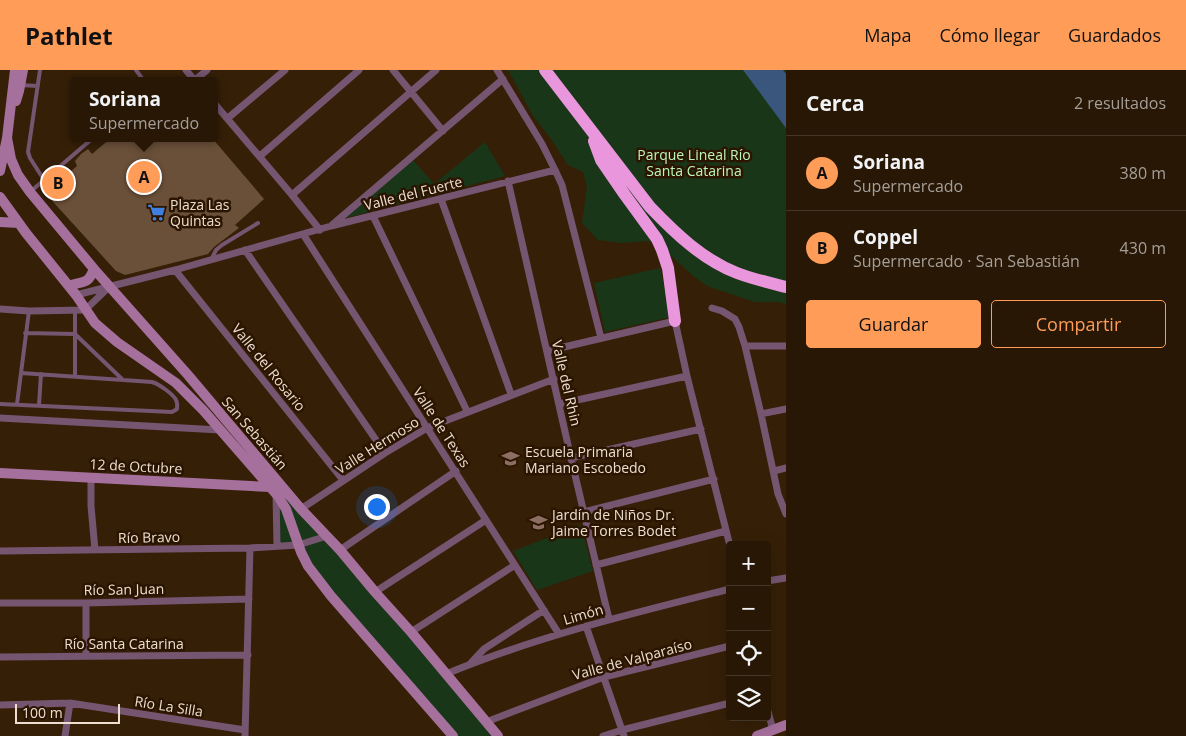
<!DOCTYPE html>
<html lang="es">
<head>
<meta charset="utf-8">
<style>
  body { margin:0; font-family:"Open Sans",sans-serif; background:#342413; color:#f1f3f6 }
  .controls { position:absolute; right:15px; bottom:15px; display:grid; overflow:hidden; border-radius:5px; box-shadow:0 5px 20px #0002 }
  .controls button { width:45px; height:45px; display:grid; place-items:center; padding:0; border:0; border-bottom:1px solid #443627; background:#281705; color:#f1f3f6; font:25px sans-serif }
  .scale { position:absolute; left:15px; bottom:12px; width:105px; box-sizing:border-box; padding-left:5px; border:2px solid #edded0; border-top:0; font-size:14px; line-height:18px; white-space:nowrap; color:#edded0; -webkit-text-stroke:4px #2b1500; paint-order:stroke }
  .you { position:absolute; left:376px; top:436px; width:18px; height:18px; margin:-12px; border:4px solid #fff; border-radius:50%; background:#1a73e8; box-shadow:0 0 0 8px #1a73e833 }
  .badge { display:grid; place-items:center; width:32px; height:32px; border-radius:50%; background:#fe9c58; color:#111; font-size:16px; font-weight:700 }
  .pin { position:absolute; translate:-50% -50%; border:2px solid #fff; box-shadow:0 1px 5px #0006 }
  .popup { position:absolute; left:70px; top:7px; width:148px; height:65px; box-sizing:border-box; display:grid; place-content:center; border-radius:5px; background:#281705; filter:drop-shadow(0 1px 4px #0005); font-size:16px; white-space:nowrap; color:#a59f9a }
  .popup b { font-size:19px; color:#f1f3f6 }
  .popup::after { content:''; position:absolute; left:50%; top:100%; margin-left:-10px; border:10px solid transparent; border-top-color:#281705 }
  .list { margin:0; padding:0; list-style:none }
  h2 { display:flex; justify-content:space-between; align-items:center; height:65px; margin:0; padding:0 20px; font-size:21px }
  h2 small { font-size:16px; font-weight:400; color:#a59f9a }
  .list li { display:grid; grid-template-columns:32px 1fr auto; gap:15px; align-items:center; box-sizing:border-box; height:75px; padding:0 20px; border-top:1px solid #443627 }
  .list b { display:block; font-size:19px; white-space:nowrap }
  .list p { margin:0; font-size:16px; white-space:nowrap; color:#a59f9a }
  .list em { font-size:16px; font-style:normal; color:#a59f9a }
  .actions { display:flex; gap:10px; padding:15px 20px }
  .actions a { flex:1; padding:11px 0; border:1px solid #fe9c58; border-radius:5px; text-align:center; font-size:18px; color:#fe9c58 }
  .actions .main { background:#fe9c58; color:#111 }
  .icon { flex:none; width:28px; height:28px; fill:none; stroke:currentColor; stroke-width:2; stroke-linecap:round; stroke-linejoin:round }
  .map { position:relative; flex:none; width:786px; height:666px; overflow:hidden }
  header { display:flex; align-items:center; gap:30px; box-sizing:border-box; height:70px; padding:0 25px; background:#fe9c58; color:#111 }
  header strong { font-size:24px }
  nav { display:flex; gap:28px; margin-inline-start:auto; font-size:18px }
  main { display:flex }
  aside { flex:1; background:#281705 }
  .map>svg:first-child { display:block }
</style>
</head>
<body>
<header>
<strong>Pathlet</strong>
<nav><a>Mapa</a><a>Cómo llegar</a><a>Guardados</a></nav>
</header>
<main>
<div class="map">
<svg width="786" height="666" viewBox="0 0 786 666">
  <rect width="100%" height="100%" fill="#351f07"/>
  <path fill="#193718" d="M508 0H786V234L779 232H755L707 216 692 205 668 183 648 171 621 173 598 170 582 153 587 117 583 102 568 95 551 69 533 46Z
    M485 72 505 106 342 149 413 90 434 114Z
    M660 198 671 247 605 262 594 213Z
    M284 418 498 666H453L320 513 298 475 277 476 276 423Z
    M581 455 593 501 537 520 513 481Z"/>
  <path fill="#3a567d" d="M743 0H783L786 4V58Z"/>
  <path fill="#6a5039" d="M111 68H212L264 129 235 155 239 158 214 177 208 184 125 205 116 201 45 123 77 96 75 91 81 84 88 79 92 84Z"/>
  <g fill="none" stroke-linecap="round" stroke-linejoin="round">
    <path stroke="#765571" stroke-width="4" d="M40 0 28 82 30 88 44 110
      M136 0 144 11
      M20 15 38 16
      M30 122 93 68
      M211 190 216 180 222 175 258 153
      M25 263 75 264 122 309
      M75 306V241
      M0 334 172 342 177 339C177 335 178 334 176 330 173 324 159 314 152 312L21 303
      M17 334 29 241
      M39 335 41 304"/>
    <path stroke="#765571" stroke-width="7" d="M186 0 195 11
      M393 0 443 61
      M497 0 542 74 555 100
      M194 11 207 0
      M214 33 292 125 320 160
      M228 48 285 0
      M260 86 359 0
      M508 111 571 388 609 549
      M292 125 436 0
      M441 129 511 324
      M373 146 467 341
      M332 155 503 9
      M303 164 559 564
      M245 180 385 383
      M175 200 343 410
      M76 225 175 200 331 156 555 100 562 115 601 268
      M712 238 722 241 735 249 739 257 745 276 761 344 778 424 786 444
      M0 239 29 241 85 240 108 218
      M745 276H786
      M547 281 675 251 687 306 730 476
      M559 334 687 306
      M761 344 786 339
      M0 348 220 360
      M571 388 701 359
      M774 401 786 398
      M91 408V436L95 480
      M276 424 277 476
      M301 439 385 383 427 358 554 309
      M584 442 714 409
      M340 480 456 401
      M0 481 250 478 298 475 327 466
      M596 495 726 461
      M767 511 786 508
      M375 522 486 450
      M0 533H86L249 529
      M86 533V585
      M586 556 624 666
      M411 562 515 495
      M0 587 248 585
      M470 594 484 579 544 540
      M446 604C538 566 634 543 730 519
      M0 635 70 633 245 660
      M767 638 773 660
      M486 652 604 607 730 576
      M65 666 70 633
      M245 666 250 478
      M603 666 622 660 730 633"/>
    <path stroke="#a5709c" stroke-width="10" d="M16 31 19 21 23 0
      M7 68 11 89 14 96 18 105 30 122 94 199 188 305 301 439 340 480 375 522 411 562 498 666
      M0 101 7 68 15 0
      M0 127 26 163 76 225 95 253 117 272 176 313 203 340 270 417 278 426 286 439 301 482 308 496 331 526 453 666
      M0 152 19 153
      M69 216C84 210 87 216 94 199
      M0 403 270 417
      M757 666 786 655"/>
    <path stroke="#e996dc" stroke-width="12" d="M545 0 650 137C675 163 703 190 737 203 753 209 770 213 786 217
      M594 71 601 90 625 125 657 169 662 180 668 198 675 251"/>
  </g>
  <defs>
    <symbol id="supermarket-bare" viewBox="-9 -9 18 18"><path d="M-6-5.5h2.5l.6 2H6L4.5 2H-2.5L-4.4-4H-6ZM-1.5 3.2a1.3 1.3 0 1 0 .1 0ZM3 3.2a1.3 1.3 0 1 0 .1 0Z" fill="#3f7fe0" stroke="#2b1500" stroke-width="2.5" paint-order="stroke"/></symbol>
    <symbol id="school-bare" viewBox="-9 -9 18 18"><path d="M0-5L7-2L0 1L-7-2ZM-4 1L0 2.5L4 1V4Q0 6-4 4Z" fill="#8d6e63" stroke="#2b1500" stroke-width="2.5" paint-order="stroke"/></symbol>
  </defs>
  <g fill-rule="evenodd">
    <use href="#supermarket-bare" x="144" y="130" width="25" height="25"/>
    <use href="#school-bare" x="498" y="376" width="25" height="25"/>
    <use href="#school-bare" x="526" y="440" width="25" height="25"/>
  </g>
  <g text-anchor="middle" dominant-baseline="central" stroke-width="5" stroke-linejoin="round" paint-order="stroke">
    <g font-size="14" fill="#bbf6b8" stroke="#2b1500">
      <text x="694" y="84">Parque Lineal Río<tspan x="694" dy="16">Santa Catarina</tspan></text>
    </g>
    <g font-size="14" fill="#edded0" stroke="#2b1500">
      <text transform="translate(413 123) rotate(-14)">Valle del Fuerte</text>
      <text transform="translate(269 297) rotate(51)">Valle del Rosario</text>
      <text transform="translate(567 313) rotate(77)">Valle del Rhin</text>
      <text transform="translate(442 357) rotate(57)">Valle de Texas</text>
      <text transform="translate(255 363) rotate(49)">San Sebastián</text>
      <text transform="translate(377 375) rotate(-32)">Valle Hermoso</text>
      <text transform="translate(136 396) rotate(3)">12 de Octubre</text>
      <text transform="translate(149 467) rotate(-1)">Río Bravo</text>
      <text transform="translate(124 519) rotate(-1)">Río San Juan</text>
      <text transform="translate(583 544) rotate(-16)">Limón</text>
      <text x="124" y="573">Río Santa Catarina</text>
      <text transform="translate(632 589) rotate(-15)">Valle de Valparaíso</text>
      <text transform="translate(169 636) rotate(9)">Río La Silla</text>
    </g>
    <g font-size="14" fill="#edded0" stroke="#2b1500" text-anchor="start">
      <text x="170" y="134">Plaza Las<tspan x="170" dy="16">Quintas</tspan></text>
      <text x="525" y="381">Escuela Primaria<tspan x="525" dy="16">Mariano Escobedo</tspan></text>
      <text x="552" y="444">Jardín de Niños Dr.<tspan x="552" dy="16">Jaime Torres Bodet</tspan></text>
    </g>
  </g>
</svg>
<div class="controls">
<button>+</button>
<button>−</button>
<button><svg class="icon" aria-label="locate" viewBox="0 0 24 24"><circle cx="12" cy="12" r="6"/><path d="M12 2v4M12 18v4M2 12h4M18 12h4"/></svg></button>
<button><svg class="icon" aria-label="layers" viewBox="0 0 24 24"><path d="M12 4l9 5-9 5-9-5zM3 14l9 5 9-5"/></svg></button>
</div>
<div class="scale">100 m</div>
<div class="you"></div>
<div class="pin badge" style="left:144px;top:107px">A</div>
<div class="popup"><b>Soriana</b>Supermercado</div>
<div class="pin badge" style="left:58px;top:113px">B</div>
</div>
<aside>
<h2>Cerca<small>2 resultados</small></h2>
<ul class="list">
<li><span class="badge">A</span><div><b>Soriana</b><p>Supermercado</p></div><em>380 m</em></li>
<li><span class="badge">B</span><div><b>Coppel</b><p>Supermercado · San Sebastián</p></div><em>430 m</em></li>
</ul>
<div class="actions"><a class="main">Guardar</a><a>Compartir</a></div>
</aside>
</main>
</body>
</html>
